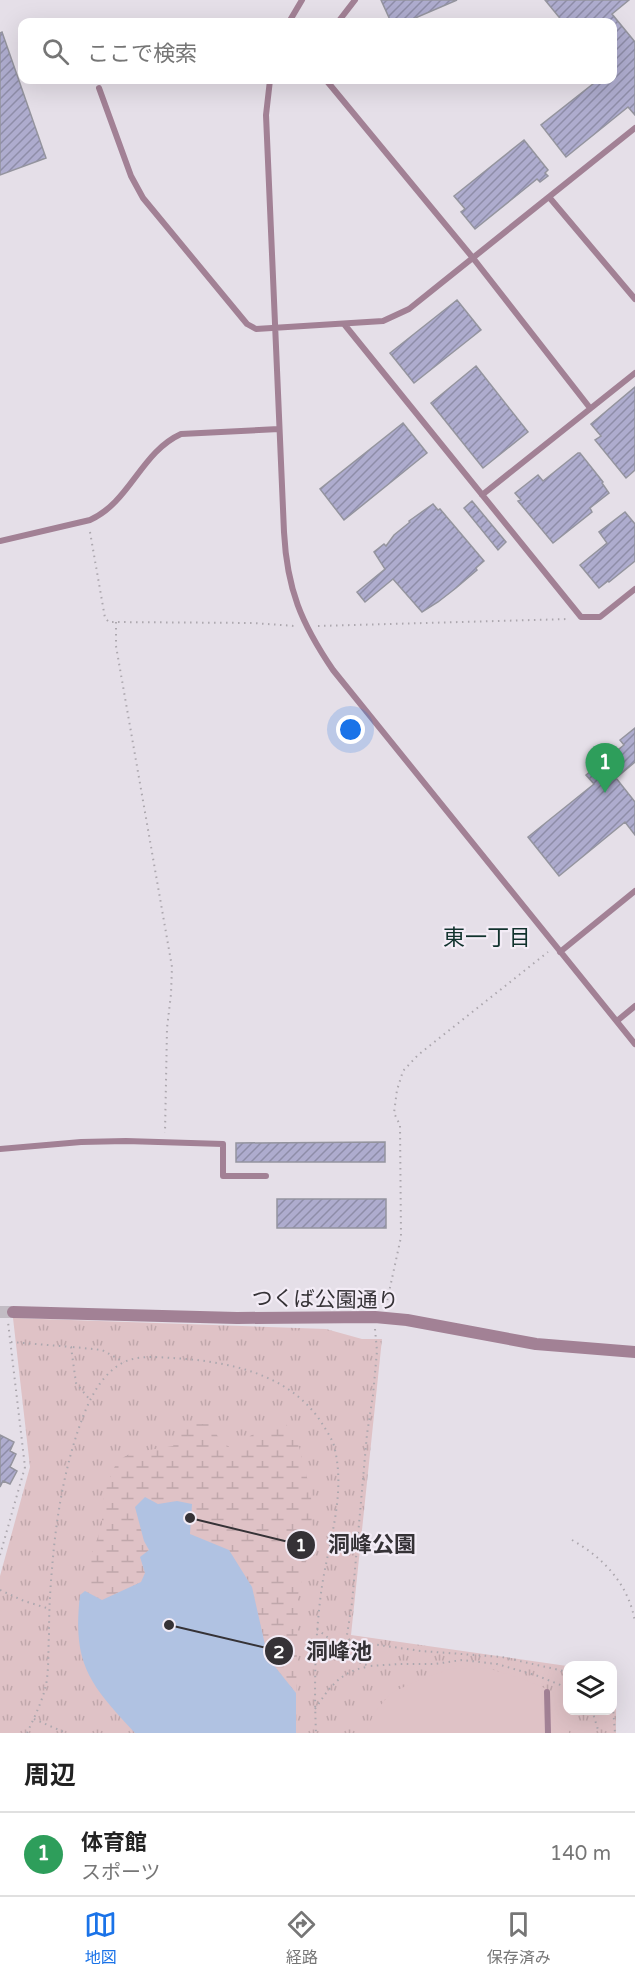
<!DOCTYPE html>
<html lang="ja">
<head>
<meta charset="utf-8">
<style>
  body { margin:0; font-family:"Varela Round","Noto Sans JP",sans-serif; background:#f2f2f2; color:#222 }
  .controls { position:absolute; right:18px; bottom:18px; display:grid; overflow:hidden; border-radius:12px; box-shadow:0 6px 24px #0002 }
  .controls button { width:54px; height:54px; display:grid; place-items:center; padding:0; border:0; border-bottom:2px solid #e0e0e0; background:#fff; color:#222; font:30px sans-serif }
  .you { position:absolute; left:351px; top:730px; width:21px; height:21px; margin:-15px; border:4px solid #fff; border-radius:50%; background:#1a73e8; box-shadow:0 0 0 9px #1a73e833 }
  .badge { display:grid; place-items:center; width:39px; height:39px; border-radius:50%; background:#1a73e8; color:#fff; font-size:20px; font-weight:700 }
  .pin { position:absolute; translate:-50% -50px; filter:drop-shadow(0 2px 3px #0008) }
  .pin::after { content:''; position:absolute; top:32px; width:21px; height:18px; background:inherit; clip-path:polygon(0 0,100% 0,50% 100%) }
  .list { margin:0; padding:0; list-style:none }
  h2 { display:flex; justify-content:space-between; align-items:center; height:78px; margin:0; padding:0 24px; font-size:26px }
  h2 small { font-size:20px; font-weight:400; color:#767676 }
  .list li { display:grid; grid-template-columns:39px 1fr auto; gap:18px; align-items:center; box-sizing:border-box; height:84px; padding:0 24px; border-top:2px solid #e0e0e0 }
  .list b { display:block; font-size:22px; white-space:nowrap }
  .list p { margin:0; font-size:20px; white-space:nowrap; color:#767676 }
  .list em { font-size:20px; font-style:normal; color:#767676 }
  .icon { flex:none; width:33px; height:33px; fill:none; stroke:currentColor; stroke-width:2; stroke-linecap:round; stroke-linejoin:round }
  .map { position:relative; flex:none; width:635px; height:1733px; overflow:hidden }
  .search { position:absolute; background:#fff; box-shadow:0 6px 24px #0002; left:18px; right:18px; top:18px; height:66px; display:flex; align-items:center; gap:15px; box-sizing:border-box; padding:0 21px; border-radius:12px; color:#767676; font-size:22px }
  .sheet { height:162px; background:#fff }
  nav { display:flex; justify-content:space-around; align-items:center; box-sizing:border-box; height:84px; border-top:2px solid #e0e0e0; background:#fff; font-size:16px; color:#767676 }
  nav a { display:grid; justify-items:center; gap:3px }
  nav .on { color:#1a73e8 }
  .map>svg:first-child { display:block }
</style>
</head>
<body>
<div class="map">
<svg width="635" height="1733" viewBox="0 0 635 1733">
  <defs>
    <pattern id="grass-tufts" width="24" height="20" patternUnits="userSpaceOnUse" patternTransform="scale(1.5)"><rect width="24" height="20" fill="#dfc2c6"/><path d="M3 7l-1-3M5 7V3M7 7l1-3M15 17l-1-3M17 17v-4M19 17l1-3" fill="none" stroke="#c0a7ab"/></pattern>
    <pattern id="wetland-marsh" width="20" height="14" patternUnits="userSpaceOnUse" patternTransform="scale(1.5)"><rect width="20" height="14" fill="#dfc2c6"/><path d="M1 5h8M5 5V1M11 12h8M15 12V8" fill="none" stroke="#c0a7ab"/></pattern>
    <pattern id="building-hatch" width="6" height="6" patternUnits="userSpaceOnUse" patternTransform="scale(1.5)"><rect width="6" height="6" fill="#aeacce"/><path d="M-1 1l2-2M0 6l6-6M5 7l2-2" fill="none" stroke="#8e8da8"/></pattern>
  </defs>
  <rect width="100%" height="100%" fill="#e5dfe8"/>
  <path fill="url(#grass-tufts)" d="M13 1318 326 1329 362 1339H382L351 1635 567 1666 568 1710H612L613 1673H616V1733H0V1576L30 1467Z"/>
  <path fill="url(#wetland-marsh)" d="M282 1419 297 1439 311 1493 312 1537 298 1596 296 1693 268 1658 252 1587 229 1550 190 1534 191 1504 177 1501 158 1504 144 1541 149 1551 141 1557 145 1573 141 1582 102 1600 85 1591 94 1567 89 1561 102 1526V1506L107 1485 117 1461 131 1453 173 1446 187 1424H209C219 1438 225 1449 243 1452L250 1436Z"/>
  <path fill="#dfc2c6" d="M487 1668C515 1676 542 1685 567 1700L569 1733H366L374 1713 391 1693 421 1679 450 1669Z"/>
  <path fill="#b0c2e2" d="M145 1497 158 1504 177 1501 192 1504 190 1534 229 1550 252 1587 268 1658 296 1693V1733H135C90 1684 72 1665 80 1595L85 1591 102 1600 141 1582 145 1573 140 1557 149 1550 144 1541 135 1507Z"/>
  <path fill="url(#building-hatch)" stroke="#94949e" stroke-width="1.5" d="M381 0H457L406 22H391Z
    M545 0H629L612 14 635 42V115L628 107 566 157 541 125 598 80H612V22H563Z
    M2 32 46 158 0 175V33Z
    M524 140 548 170 545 173 548 176 540 182 537 179 475 229 461 212 465 209 454 196Z
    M457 300 481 330 414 383 390 353Z
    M476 366 528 432 483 468 431 403Z
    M635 387V470L626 478 595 440 601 436 591 424Z
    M403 423 427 453 344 520 320 489Z
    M578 453H580L603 482 602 483 609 493 590 508 592 512 553 543 518 501 521 500 515 493 538 475 543 481Z
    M472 501 506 542 498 550 464 508Z
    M433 504 438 510 440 509 484 561 476 568 477 570 456 588 438 602 422 612 393 579 365 602 357 592 385 569 374 552 384 544 386 546 394 535 410 522 409 521Z
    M625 512 635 524V561L609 582 608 581 599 588 580 565 607 543 599 532Z
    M635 728V762L616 778 635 802V835L625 822 559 876 528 837 594 784 586 775 624 745 620 740Z
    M385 1142V1162H236V1143Z
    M277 1199H386V1228H277Z
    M0 1435 14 1442 10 1451 16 1454 10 1467 17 1471 10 1484 3 1481 0 1487Z"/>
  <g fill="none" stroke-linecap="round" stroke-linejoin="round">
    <path stroke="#c2bcc4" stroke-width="12" stroke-dasharray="12 6" stroke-linecap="butt" d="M0 1312H13"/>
    <path stroke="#aca7ae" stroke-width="2" stroke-dasharray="1.5 4.5" stroke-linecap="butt" d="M90 532 105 618 109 622 253 623 295 626
      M116 622V646L172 967 171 994 167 1028 165 1133
      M318 626 569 619
      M386 1306 401 1237 400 1125 394 1113 397 1090 403 1071 418 1055 548 952
      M375 1329 377 1351 373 1395 367 1434 352 1603 347 1635 350 1641 421 1651 502 1657 568 1672
      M11 1342 71 1347 76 1383 90 1400
      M73 1347 102 1350 124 1362
      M572 1540C604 1558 629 1585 635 1622
      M0 1555 25 1467 8 1322
      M0 1590 24 1601 50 1609
      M317 1629 359 1662 369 1666 400 1664H435L462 1660 497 1664 538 1676 568 1688
      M612 1694 615 1733
      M315 1709C329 1688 340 1672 366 1667
      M592 1710 599 1733
      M34 1719 66 1733
      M27 1733C34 1718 42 1702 46 1685 49 1669 48 1651 49 1634 49 1612 50 1591 52 1569 56 1517 65 1463 84 1414 92 1394 103 1374 122 1363 137 1355 156 1357 172 1358 228 1361 292 1374 323 1425 328 1433 334 1442 335 1450 346 1498 327 1547 321 1593 315 1640 314 1686 316 1733"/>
    <path stroke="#a28195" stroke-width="6" d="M289 22 302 0
      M338 22 355 0
      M270 80 266 115 284 532C287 589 301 623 333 670L635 1044
      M326 80 473 258 590 408
      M99 88 131 176 143 198 247 324 256 329 383 321 409 309 635 128
      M549 197 635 299
      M344 324 581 617H600L635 589
      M482 495 635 373
      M0 541 90 520C130 502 141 452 181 434L279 429
      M560 952 635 891
      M617 1021 635 1006
      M0 1149 81 1142 126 1141 223 1144V1176H266
      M547 1692 548 1733"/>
    <path stroke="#a28195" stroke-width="12" d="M13 1312 237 1318 375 1317 407 1320 536 1344 635 1352"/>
  </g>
  <g text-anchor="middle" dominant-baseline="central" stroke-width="4.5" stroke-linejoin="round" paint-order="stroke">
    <g font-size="21" fill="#353236" stroke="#f3ecf6">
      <text transform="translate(325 1300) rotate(1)">つくば公園通り</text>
    </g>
    <g font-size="22" fill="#11322d" stroke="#f3ecf6">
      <text x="487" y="938">東一丁目</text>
    </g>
  </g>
  <path fill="none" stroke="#353236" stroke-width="2" d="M190 1518L301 1545M169 1625L279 1651"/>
  <g fill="#353236" stroke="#f3ecf6" stroke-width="2">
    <circle cx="190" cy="1518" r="6"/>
    <circle cx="169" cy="1625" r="6"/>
    <circle cx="301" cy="1545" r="15"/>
    <circle cx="279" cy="1651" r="15"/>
  </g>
  <g font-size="18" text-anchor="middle" font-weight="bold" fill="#fff">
    <text x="301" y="1551">1</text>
    <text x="279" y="1658">2</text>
  </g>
  <g font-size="22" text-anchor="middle" font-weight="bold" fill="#353236" stroke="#f3ecf6" stroke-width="4.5" stroke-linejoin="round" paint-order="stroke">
    <text x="372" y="1552">洞峰公園</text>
    <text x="339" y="1659">洞峰池</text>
  </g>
</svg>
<div class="controls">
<button><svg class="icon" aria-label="layers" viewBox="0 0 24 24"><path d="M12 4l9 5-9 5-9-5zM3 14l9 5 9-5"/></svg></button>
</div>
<div class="you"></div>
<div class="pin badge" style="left:605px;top:793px;background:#2e9e5b">1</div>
<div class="search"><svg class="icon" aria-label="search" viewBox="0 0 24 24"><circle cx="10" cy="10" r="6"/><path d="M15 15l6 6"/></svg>ここで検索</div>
</div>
<section class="sheet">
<h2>周辺<small></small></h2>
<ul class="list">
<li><span class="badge" style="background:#2e9e5b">1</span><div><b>体育館</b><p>スポーツ</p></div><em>140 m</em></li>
</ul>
</section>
<nav>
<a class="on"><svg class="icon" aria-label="map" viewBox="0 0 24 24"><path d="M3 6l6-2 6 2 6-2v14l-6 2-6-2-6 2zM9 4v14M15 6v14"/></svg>地図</a>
<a><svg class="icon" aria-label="directions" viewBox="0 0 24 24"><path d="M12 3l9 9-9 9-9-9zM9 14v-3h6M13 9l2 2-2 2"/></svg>経路</a>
<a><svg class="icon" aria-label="saved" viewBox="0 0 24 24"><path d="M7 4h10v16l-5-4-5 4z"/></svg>保存済み</a>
</nav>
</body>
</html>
